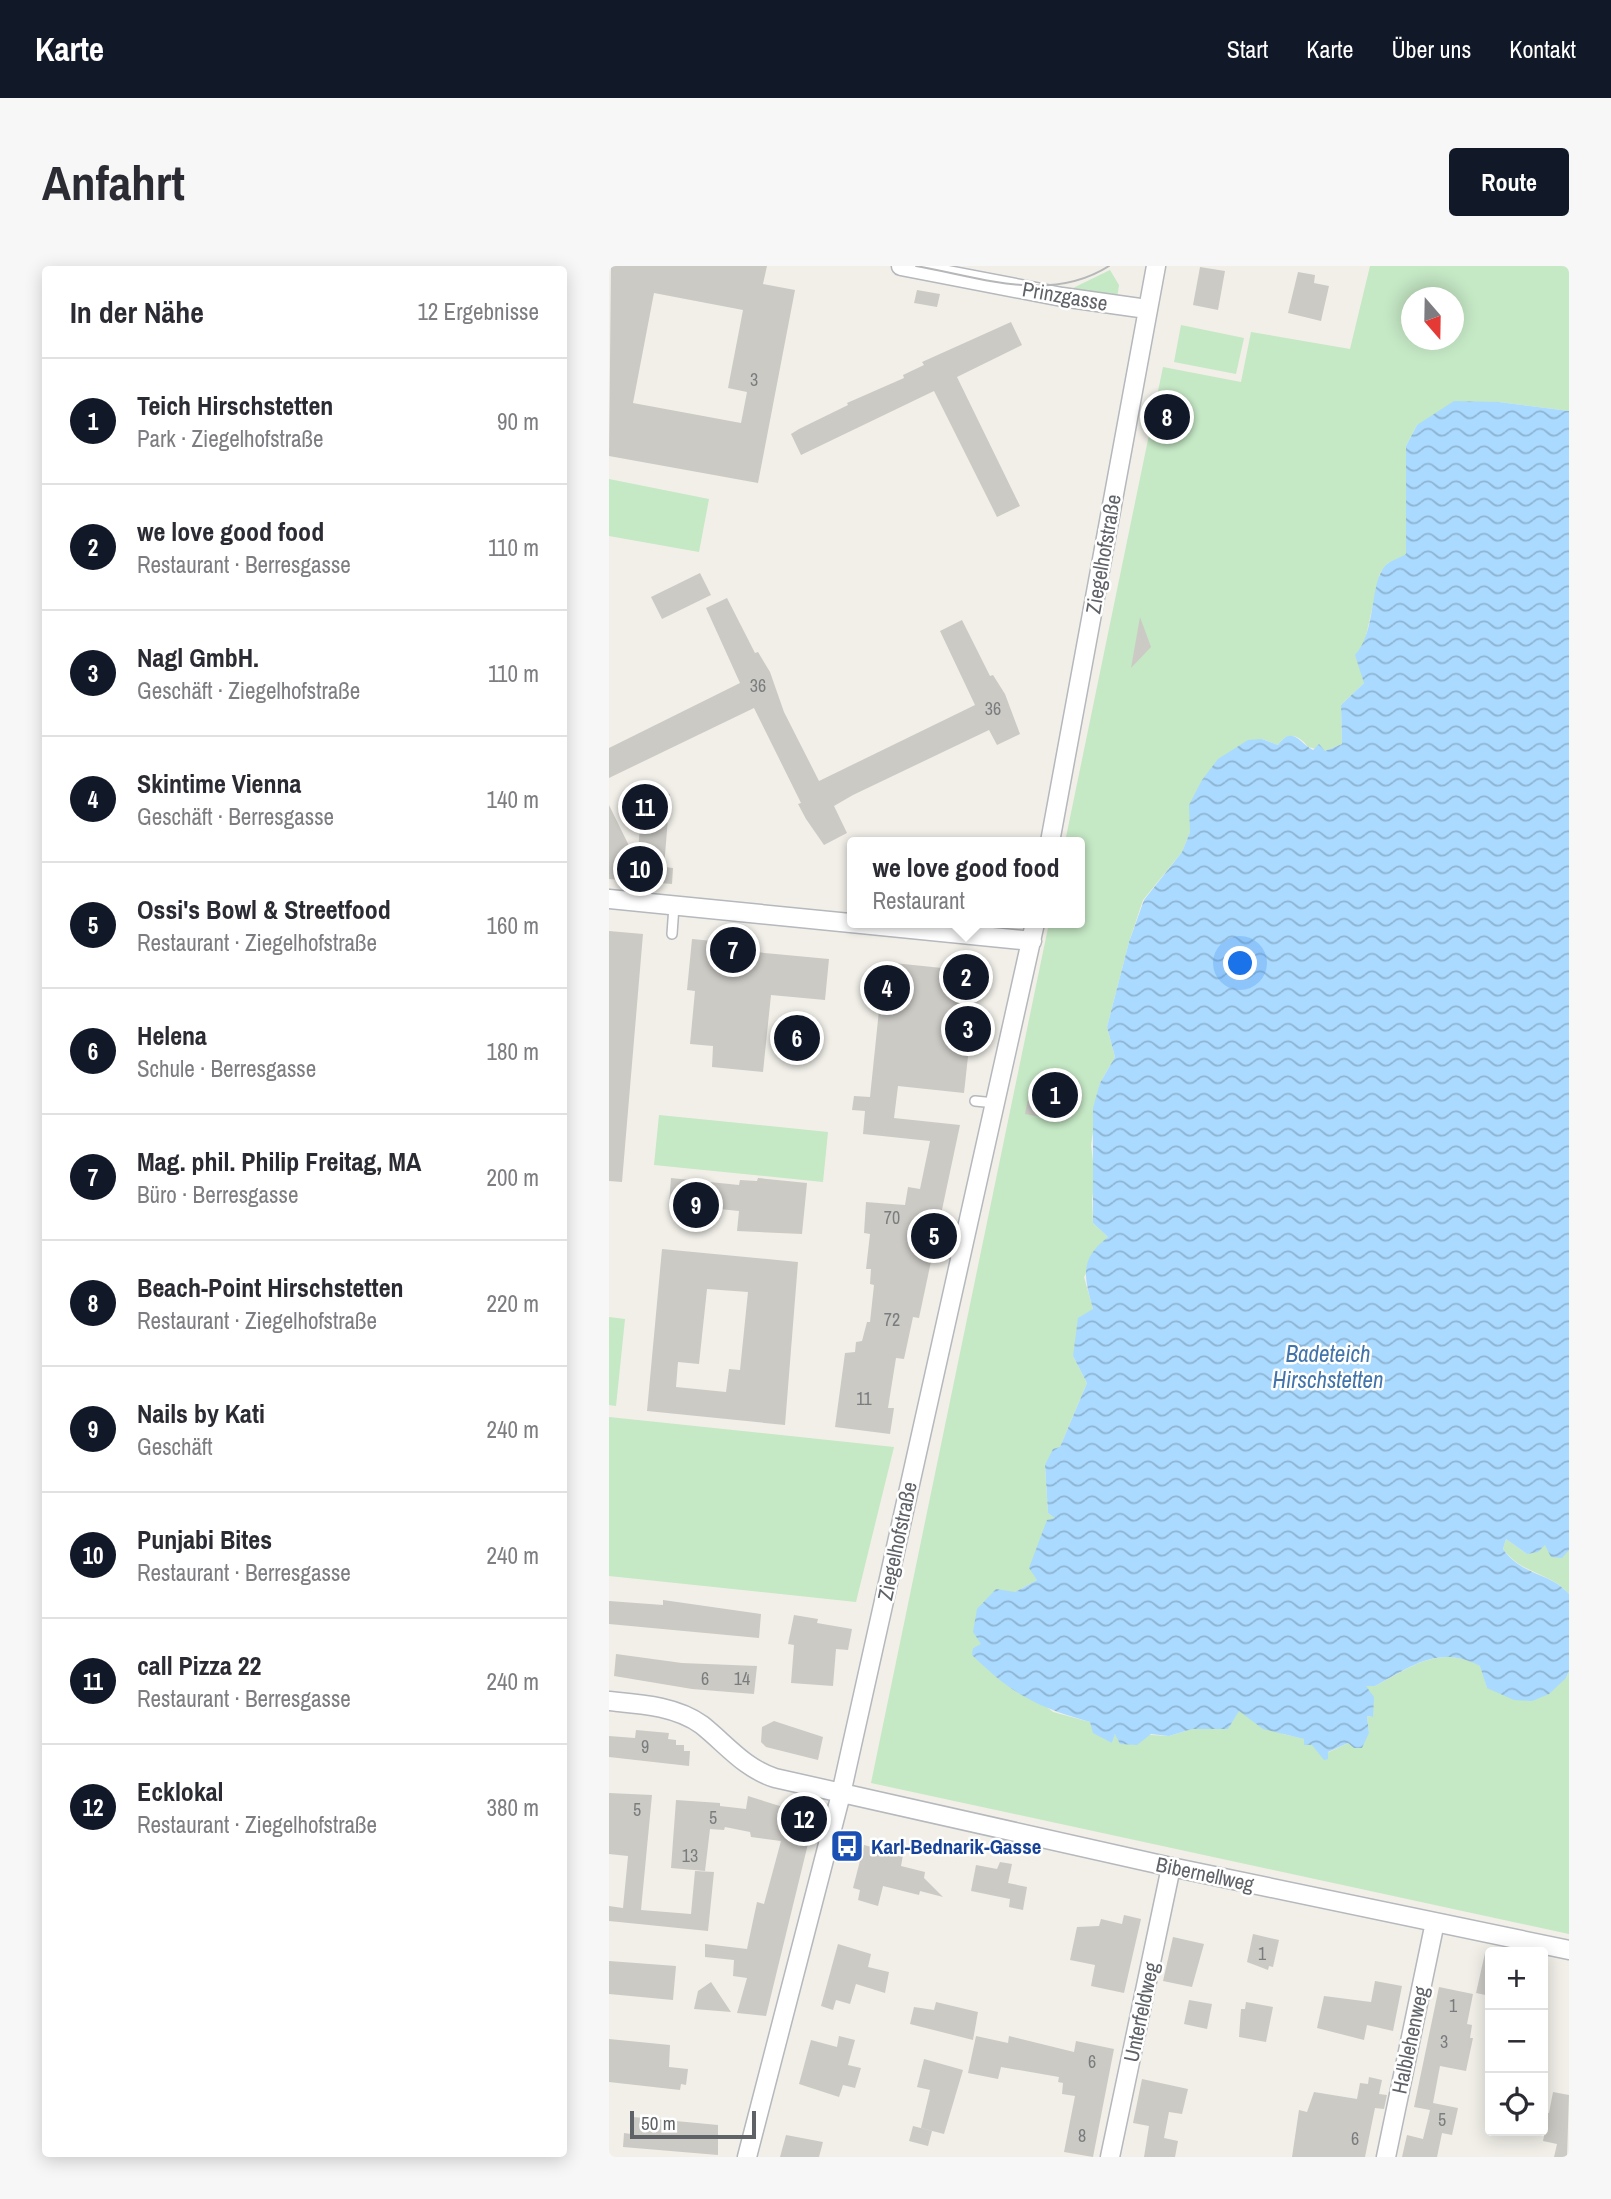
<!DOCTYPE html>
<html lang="de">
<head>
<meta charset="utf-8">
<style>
  body { margin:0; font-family:"Archivo Narrow",sans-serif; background:#f7f7f7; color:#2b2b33 }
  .controls { position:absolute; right:21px; bottom:21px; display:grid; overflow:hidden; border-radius:7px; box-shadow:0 4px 18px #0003 }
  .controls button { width:63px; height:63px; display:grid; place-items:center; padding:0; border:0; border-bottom:2px solid #e1e1e2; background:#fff; color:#2b2b33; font:35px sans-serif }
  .compass { position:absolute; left:792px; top:21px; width:63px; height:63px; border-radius:50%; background:#fff; box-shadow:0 4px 18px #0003; rotate:160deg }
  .scale { position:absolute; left:21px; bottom:18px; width:126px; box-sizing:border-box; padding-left:7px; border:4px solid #5f6368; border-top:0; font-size:19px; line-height:24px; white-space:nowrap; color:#5f6368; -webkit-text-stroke:5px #fff; paint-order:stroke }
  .you { position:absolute; left:632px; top:698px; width:24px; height:24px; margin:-18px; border:5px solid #fff; border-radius:50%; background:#1a73e8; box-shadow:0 0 0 10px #1a73e833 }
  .badge { display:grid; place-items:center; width:46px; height:46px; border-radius:50%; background:#111827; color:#fff; font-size:23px; font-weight:700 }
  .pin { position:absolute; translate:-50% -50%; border:4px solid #fff; box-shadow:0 2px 7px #0006 }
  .popup { position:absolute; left:238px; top:571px; width:238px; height:91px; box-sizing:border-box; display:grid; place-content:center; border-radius:7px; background:#fff; filter:drop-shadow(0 2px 5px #0005); font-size:23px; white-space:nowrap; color:#7c7c81 }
  .popup b { font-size:26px; color:#2b2b33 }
  .popup::after { content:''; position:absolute; left:50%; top:100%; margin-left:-14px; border:14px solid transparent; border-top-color:#fff }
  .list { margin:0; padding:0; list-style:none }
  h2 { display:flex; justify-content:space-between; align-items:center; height:91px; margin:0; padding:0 28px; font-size:30px }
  h2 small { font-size:23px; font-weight:400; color:#7c7c81 }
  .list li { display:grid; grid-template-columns:46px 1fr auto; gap:21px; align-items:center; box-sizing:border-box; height:126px; padding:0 28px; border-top:2px solid #e1e1e2 }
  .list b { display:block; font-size:26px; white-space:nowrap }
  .list p { margin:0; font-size:23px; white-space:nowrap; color:#7c7c81 }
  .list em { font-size:23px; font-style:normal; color:#7c7c81 }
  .icon { flex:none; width:38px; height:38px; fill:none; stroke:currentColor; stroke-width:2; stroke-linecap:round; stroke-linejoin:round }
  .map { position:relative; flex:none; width:960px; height:1891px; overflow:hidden; border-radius:7px }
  header { display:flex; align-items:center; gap:42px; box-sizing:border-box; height:98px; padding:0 35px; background:#111827; color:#fff }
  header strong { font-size:33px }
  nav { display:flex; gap:38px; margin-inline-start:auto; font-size:24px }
  .intro { display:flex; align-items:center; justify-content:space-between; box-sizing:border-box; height:168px; padding:0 42px }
  h1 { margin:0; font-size:49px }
  .button { padding:18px 32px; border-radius:7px; background:#111827; color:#fff; font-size:24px; font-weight:700 }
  main { display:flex; gap:42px; padding:0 42px }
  aside { flex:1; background:#fff; border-radius:7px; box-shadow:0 4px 18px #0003 }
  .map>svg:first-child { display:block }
</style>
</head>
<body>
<header>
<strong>Karte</strong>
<nav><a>Start</a><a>Karte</a><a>Über uns</a><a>Kontakt</a></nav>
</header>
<div class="intro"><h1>Anfahrt</h1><a class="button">Route</a></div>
<main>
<aside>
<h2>In der Nähe<small>12 Ergebnisse</small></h2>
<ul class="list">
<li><span class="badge">1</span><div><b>Teich Hirschstetten</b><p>Park · Ziegelhofstraße</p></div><em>90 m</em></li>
<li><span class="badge">2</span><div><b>we love good food</b><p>Restaurant · Berresgasse</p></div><em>110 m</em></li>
<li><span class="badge">3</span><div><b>Nagl GmbH.</b><p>Geschäft · Ziegelhofstraße</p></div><em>110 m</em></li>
<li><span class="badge">4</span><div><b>Skintime Vienna</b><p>Geschäft · Berresgasse</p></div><em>140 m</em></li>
<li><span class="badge">5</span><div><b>Ossi's Bowl &amp; Streetfood</b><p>Restaurant · Ziegelhofstraße</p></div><em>160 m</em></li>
<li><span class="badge">6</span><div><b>Helena</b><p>Schule · Berresgasse</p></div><em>180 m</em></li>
<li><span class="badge">7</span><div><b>Mag. phil. Philip Freitag, MA</b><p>Büro · Berresgasse</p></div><em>200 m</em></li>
<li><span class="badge">8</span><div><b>Beach-Point Hirschstetten</b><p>Restaurant · Ziegelhofstraße</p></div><em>220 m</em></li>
<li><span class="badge">9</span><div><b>Nails by Kati</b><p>Geschäft</p></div><em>240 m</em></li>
<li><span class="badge">10</span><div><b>Punjabi Bites</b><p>Restaurant · Berresgasse</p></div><em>240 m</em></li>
<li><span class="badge">11</span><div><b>call Pizza 22</b><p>Restaurant · Berresgasse</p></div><em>240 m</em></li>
<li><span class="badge">12</span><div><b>Ecklokal</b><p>Restaurant · Ziegelhofstraße</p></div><em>380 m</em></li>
</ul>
</aside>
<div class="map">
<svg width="960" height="1891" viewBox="0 0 960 1891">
  <defs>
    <pattern id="water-waves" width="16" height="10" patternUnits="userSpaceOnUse" patternTransform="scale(1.75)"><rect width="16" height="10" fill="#aadaff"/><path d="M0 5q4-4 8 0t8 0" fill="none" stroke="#8eb4d2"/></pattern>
  </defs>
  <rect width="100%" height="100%" fill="#f1efe8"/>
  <path fill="#c5e8c5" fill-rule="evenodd" d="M761 0H960V145L890 136 808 159 797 180V289L779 297 771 307 755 379V417L732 439 733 478 716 485 699 481C690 469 679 465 669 479L653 473 594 516 581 539V566L573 586 534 634 520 676 498 761 506 791 491 817 482 879 486 912 483 934 484 957 499 971 475 1011 484 1043 464 1090 478 1117 451 1181 436 1199 439 1247 447 1252 428 1314 406 1326 372 1379 364 1382 444 1446 481 1456 503 1477 506 1467 560 1470 583 1463H619L630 1444 674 1468 696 1473 718 1487 760 1467 758 1450 763 1451 756 1420H766C803 1401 829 1378 872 1400L878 1422 957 1412 960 1405V1668L262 1517 440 657H471V576H456L554 101 632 116 642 66 741 83ZM802 32H844V74H802Z
    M501 4 510 19 508 33 462 23Z
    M572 59 635 72 627 108 565 96Z
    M0 213 100 233 90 286 0 270Z
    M50 849 219 866 214 916 45 899Z
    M0 1051 16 1053 7 1140 0 1139Z
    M0 1151 285 1181 247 1336 0 1310Z
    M897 1273 918 1288 936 1279 960 1284V1328C941 1306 915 1310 894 1283Z"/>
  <path fill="url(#water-waves)" d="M845 135 890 136 960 145V1284L953 1292 942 1291 936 1279 929 1286 918 1288 897 1273 894 1283C914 1311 941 1306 960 1328V1405L957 1412 940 1428 923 1435 905 1434 878 1422 871 1400C829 1378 802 1401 766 1420H757L765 1431 764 1451 758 1450 760 1467 753 1482H745L739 1477 719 1486V1493L715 1494 703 1479H695V1473L654 1463 630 1445 619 1463H583L560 1470 542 1468 528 1479 511 1478 506 1468 503 1477 484 1467 481 1456C427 1441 403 1428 363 1389L364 1382 372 1378 364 1366 368 1343 387 1323 406 1326 428 1314 420 1302 438 1254 446 1252 439 1247 436 1199 444 1183 451 1181 478 1117 464 1090 469 1052 484 1043C475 1011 470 993 499 971L484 957V842L491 817 506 791 498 761 520 676 535 634 573 586 581 566 580 539 593 514 609 493 639 474 653 473 669 479C684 459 690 477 704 484L710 478 716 485 733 478 732 439 755 417 746 389C768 365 760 316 777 299 782 294 791 292 797 288V180L808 159Z"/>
  <path fill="#cccac5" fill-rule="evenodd" d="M2 0H158L154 18 186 24 149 217 0 190ZM45 27 134 44 119 122 138 126 132 157 24 137Z
    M591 1 616 5 609 44 584 39Z
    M689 6 706 9 705 17 720 20 712 55 679 47Z
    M308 24 331 28 328 41 305 37Z
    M402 56 413 79 348 111 411 240 388 251 325 125 192 189 182 168 190 163 239 139 238 137 295 112 294 109 315 99 313 96Z
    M552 138 570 142 565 159 549 155Z
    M91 307 102 329 53 353 42 331Z
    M118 332 146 387 149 386 161 406 175 446 210 515 366 439 331 365 353 354 381 410 384 409 396 428 411 468 388 479 380 464 244 529 225 540 238 567 215 579 197 553 189 538 192 537 145 442 0 512V482L131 417 97 342Z
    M531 351 542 381 522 402Z
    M34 526 61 528 55 601 64 602 63 618 0 613V539L28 596Z
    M0 665 34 668 13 916 0 915Z
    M83 673 146 679V686L220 693 216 734 162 729 154 806 103 801 104 780 81 778 86 725 78 724Z
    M275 696 362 705 358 744 364 745 355 827 289 820 285 852 351 859 310 1052 304 1051 295 1093 287 1092 279 1142H285L281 1168 226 1161 236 1087 246 1086 247 1076 253 1075 258 1056H261L265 1019 261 1018 262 1003H257L261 968 255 967 257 936 296 939 299 921 311 923 321 875 254 868 256 845 243 844 245 830 261 831Z
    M421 823 452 830 447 854 416 848Z
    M62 912 130 919 131 914 148 915 149 912 198 917 193 968 128 965 130 945 60 938Z
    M53 983 189 996 176 1159 38 1145ZM98 1023 139 1026 131 1104 120 1103 117 1126 67 1121 69 1096 90 1098Z
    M54 1334 152 1348 150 1372 0 1358V1335L54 1339Z
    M185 1349 209 1353 208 1357 243 1363 239 1384 227 1383 224 1420 182 1417 185 1379 179 1378Z
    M7 1388 73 1397 148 1400 145 1428 83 1423 5 1410Z
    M165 1455 214 1471 209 1494 157 1481 152 1476 153 1461Z
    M27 1464 60 1467 59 1473 67 1474V1479H75V1485H81L80 1500 0 1491V1470L26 1472Z
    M0 1527 43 1529 32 1644 82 1648 86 1605 105 1606 99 1665 0 1655V1640L14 1642 19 1590 0 1588Z
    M139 1530 174 1541 207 1545 157 1750 128 1747 138 1712 124 1710 125 1694 96 1691V1678L138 1683 148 1636 155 1638 172 1575 142 1571 141 1566 116 1561 115 1564 101 1563 96 1605 62 1602 67 1534 111 1537V1540L137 1543Z
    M255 1579 294 1589 292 1600 316 1606 315 1612 334 1631 311 1625 310 1629 274 1620 269 1640 249 1634 251 1624 244 1622Z
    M391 1596 403 1598 399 1617 418 1621 414 1644 400 1641 401 1633 362 1625 367 1599 388 1603Z
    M515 1649 532 1653 515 1727 482 1720 486 1699 461 1694 468 1661 490 1660 492 1653 513 1658Z
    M644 1668 670 1674 664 1701 660 1700 659 1704 638 1696Z
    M564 1671 595 1678 583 1721 554 1715Z
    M229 1678 262 1688 259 1701 280 1706 276 1727 247 1718 241 1738 227 1734 224 1744 212 1740Z
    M876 1687 881 1688V1730L867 1727Z
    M0 1695 67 1700 64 1734 0 1728Z
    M766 1715 793 1720 784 1765 758 1759 755 1774 708 1762 715 1730 762 1736Z
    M102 1716 122 1746 85 1743 89 1725Z
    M830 1721 864 1728 858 1758 863 1759 861 1772H864L857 1805 831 1800 824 1837 849 1842 843 1869 833 1867 828 1891H793L798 1869 814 1873 821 1844 805 1841Z
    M580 1734 603 1738 598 1763 575 1758Z
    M327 1736 369 1746 364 1774 301 1758 305 1741 325 1744Z
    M637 1736 664 1741 657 1776 630 1771 632 1743H636Z
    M230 1770 246 1774 239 1799 252 1802 246 1822 234 1819 230 1831 190 1818 202 1774 228 1781Z
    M367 1770 399 1777 400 1770 465 1786 467 1775 505 1783 484 1891 455 1886 466 1830 453 1828 454 1817 449 1816 450 1811 392 1801 389 1813 359 1807Z
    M0 1773 61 1779 60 1801 79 1803 77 1819 72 1818 71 1824 0 1816Z
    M315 1793 354 1804 335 1868 312 1862 321 1824 308 1821Z
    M760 1811 773 1814 770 1828 778 1829 775 1843 766 1842 756 1891H683L690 1844 698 1846 705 1826 748 1833 751 1817 759 1818Z
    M533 1813 579 1823 573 1848 560 1846 555 1872 569 1875 566 1891H535L540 1860 524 1857Z
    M944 1826 960 1829 958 1891H945L948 1878 934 1875 937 1860 934 1859V1846L940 1847Z
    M24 1851 109 1859V1889L14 1881 15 1867 22 1868Z
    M304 1860 323 1865 319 1880 300 1875Z
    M177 1869 214 1876 210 1891H171Z"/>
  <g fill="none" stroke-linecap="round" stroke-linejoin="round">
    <defs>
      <path id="service" d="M63 668 65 640
        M366 835 386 837
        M335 986 352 988"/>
      <path id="minor" d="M292 0 453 31 538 43
        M441 576 547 0
        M0 633 423 675
        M0 1435C31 1438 67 1440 93 1459 118 1479 135 1502 166 1512L562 1601 960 1684
        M138 1891 232 1528 426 657
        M501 1891 562 1601
        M777 1891 826 1656"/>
    </defs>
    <use href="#service" stroke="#b5b8bc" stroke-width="12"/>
    <use href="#minor" stroke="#b5b8bc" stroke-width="21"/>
    <use href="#service" stroke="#fff" stroke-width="9"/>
    <use href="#minor" stroke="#fff" stroke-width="18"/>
    <path stroke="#b6b7b8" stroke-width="2" d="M307 0C371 11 441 38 500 0"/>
  </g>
  <defs>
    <symbol id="bus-square" viewBox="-11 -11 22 22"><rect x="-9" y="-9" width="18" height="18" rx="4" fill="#1a4fb4" stroke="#fff"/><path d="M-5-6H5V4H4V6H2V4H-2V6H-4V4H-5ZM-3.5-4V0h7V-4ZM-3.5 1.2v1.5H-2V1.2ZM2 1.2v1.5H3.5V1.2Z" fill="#fff"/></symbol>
  </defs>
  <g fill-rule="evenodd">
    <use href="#bus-square" x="219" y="1561" width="38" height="38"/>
  </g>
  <g text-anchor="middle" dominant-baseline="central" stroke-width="5" stroke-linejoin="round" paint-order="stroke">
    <g font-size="18" fill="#7a7d7f">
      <text x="145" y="113">3</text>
      <text x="149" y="419">36</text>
      <text x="384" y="442">36</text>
      <text x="283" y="951">70</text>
      <text x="283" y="1053">72</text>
      <text x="255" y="1132">11</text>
      <text x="96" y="1412">6</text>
      <text x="133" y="1412">14</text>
      <text x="36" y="1480">9</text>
      <text x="28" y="1543">5</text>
      <text x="104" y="1551">5</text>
      <text x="81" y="1589">13</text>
      <text x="653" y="1687">1</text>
      <text x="844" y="1739">1</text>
      <text x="835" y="1775">3</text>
      <text x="483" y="1795">6</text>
      <text x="833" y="1853">5</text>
      <text x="473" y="1869">8</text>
      <text x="746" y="1872">6</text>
    </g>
    <g font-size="21" fill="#5f6368" stroke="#fff">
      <text transform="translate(456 30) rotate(10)">Prinzgasse</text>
      <text transform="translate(494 288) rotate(-80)">Ziegelhofstraße</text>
      <text transform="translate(288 1275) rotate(-78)">Ziegelhofstraße</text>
      <text transform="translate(596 1608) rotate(12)">Bibernellweg</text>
      <text transform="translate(532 1746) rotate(-78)">Unterfeldweg</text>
      <text transform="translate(801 1774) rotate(-78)">Halblehenweg</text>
    </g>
    <g font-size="21" font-weight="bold" fill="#164399" stroke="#fff" text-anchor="start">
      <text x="262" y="1580">Karl-Bednarik-Gasse</text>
    </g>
    <g font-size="23" font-style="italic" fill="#4174aa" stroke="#fff">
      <text x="719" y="1087">Badeteich<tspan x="719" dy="26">Hirschstetten</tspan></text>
    </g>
  </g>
</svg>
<div class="controls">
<button>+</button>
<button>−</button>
<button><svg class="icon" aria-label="locate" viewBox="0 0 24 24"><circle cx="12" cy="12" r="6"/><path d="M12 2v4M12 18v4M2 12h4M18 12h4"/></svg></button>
</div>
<svg class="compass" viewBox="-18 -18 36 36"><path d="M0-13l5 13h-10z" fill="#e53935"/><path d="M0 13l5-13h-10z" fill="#7c7c81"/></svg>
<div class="scale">50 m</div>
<div class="you"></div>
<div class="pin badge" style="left:446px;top:829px">1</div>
<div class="pin badge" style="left:357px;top:711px">2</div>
<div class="popup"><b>we love good food</b>Restaurant</div>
<div class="pin badge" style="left:359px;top:763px">3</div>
<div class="pin badge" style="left:278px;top:722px">4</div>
<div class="pin badge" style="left:325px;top:970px">5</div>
<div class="pin badge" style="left:188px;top:772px">6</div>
<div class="pin badge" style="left:124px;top:684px">7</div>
<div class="pin badge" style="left:558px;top:151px">8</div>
<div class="pin badge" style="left:87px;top:939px">9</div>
<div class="pin badge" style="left:31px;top:603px">10</div>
<div class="pin badge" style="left:36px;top:541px">11</div>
<div class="pin badge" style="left:195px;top:1553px">12</div>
</div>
</main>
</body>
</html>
